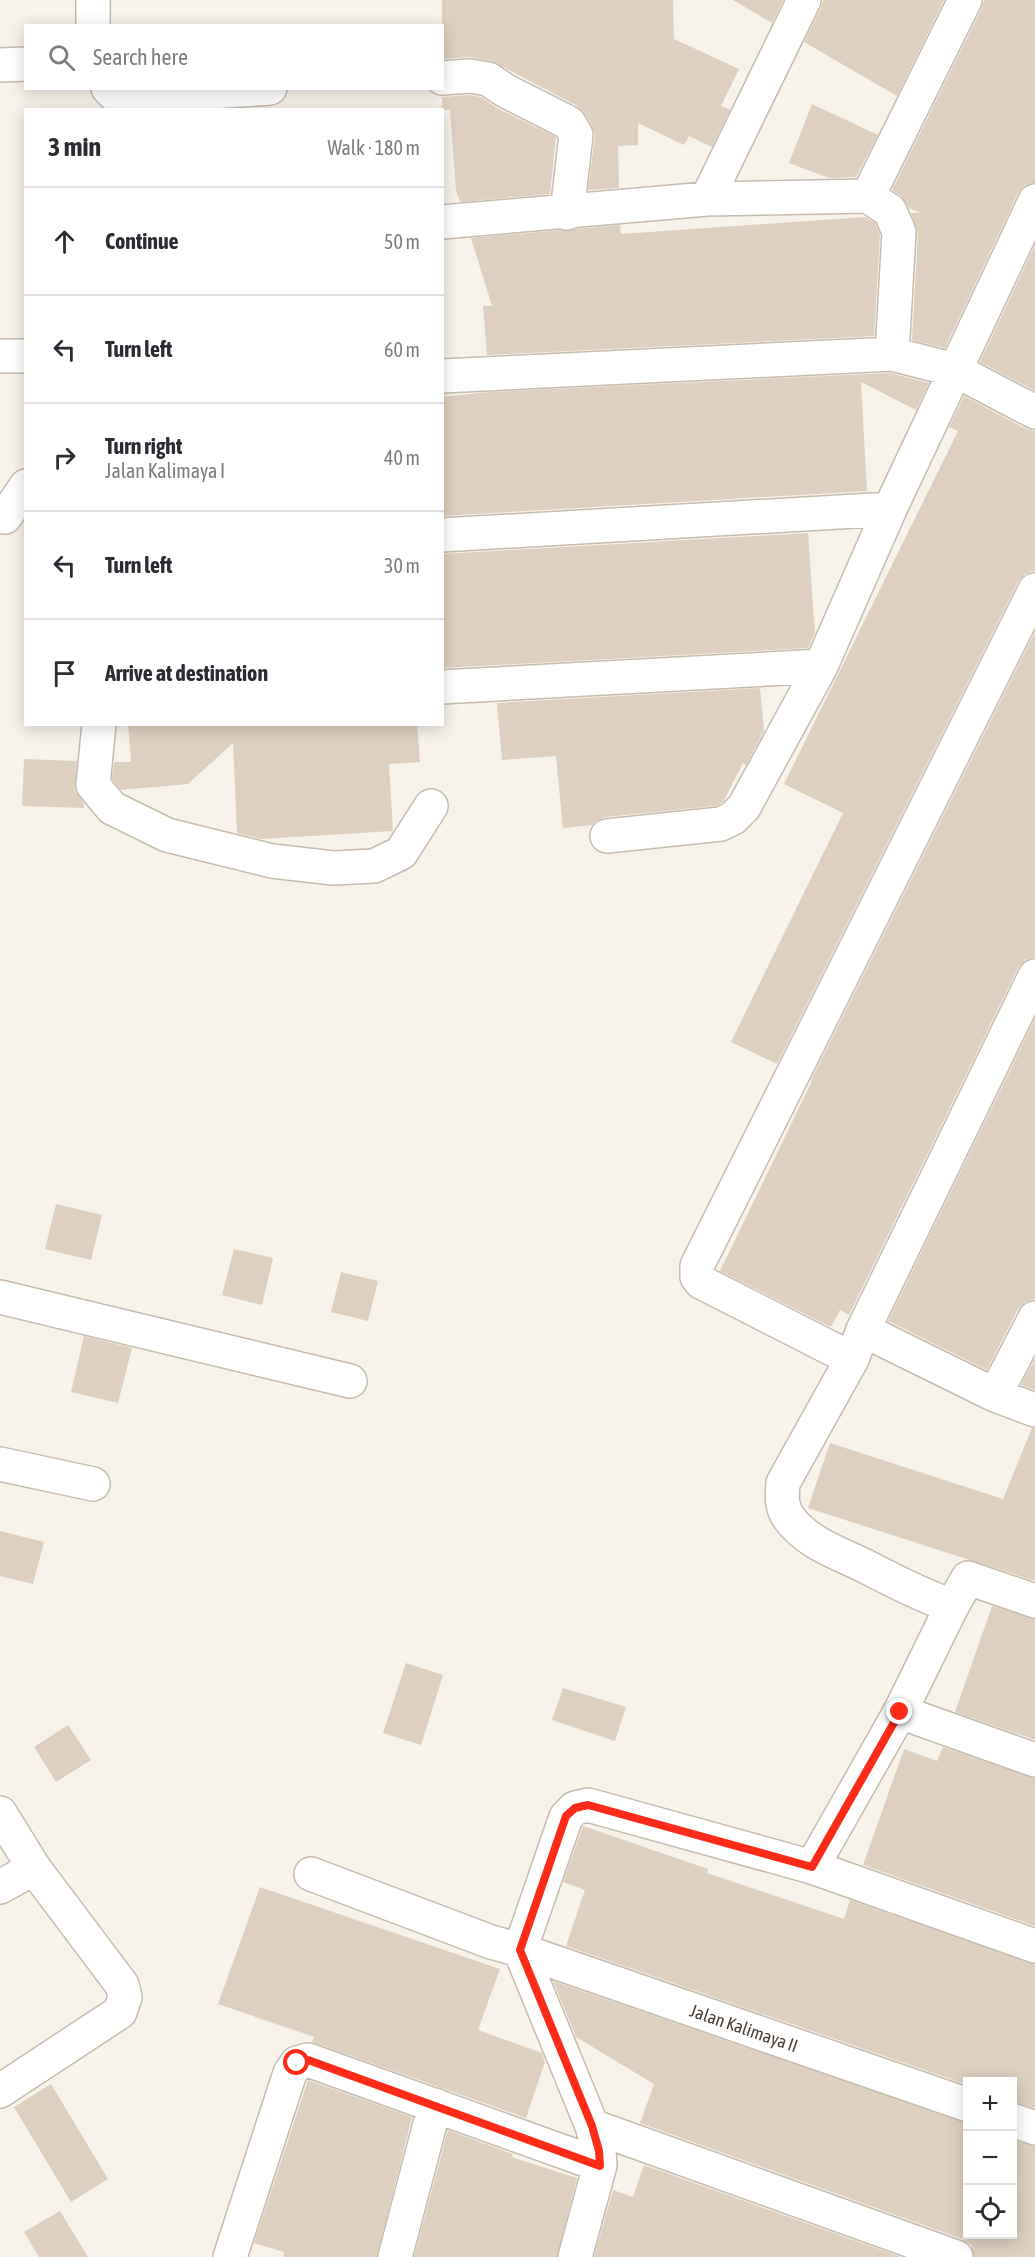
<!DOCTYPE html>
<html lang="en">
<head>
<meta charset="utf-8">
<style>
  body { margin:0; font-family:"Asap Condensed",sans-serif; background:#f2f2f3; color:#2b2b33 }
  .controls { position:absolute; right:18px; bottom:18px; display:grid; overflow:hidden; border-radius:0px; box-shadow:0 3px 15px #0003 }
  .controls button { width:54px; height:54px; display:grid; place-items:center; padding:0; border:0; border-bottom:2px solid #e1e1e2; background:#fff; color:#2b2b33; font:30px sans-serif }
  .stop { position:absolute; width:18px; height:18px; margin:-14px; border:4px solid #ff2b19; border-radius:50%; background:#fff }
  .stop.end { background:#ff2b19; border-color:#fff; box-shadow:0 2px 6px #0008 }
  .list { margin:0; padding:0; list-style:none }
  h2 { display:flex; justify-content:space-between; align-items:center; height:78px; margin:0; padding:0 24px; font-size:26px }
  h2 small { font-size:20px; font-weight:400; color:#7c7c81 }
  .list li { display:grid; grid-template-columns:39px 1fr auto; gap:18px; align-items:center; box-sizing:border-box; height:108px; padding:0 24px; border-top:2px solid #e1e1e2 }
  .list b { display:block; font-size:22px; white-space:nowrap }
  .list p { margin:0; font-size:20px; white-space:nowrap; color:#7c7c81 }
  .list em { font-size:20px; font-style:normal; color:#7c7c81 }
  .icon { flex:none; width:33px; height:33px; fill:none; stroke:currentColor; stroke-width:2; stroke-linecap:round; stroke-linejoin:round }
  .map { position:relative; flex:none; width:1035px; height:2257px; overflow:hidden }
  .search { position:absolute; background:#fff; box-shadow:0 3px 15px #0003; left:24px; top:24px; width:420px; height:66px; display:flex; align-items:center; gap:15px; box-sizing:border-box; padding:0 21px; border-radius:0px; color:#7c7c81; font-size:22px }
  .panel { position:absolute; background:#fff; box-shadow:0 3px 15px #0003; left:24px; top:108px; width:420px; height:618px; border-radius:0px }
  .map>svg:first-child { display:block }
</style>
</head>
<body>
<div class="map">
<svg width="1035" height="2257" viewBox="0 0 1035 2257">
  <rect width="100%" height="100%" fill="#f7f2ea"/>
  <path fill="#ddd0c1" d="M442 0H673L674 39 739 69 721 106 730 110 712 147 689 136 684 145 638 123V145L618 146 619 188 588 190 595 136 592 126 585 114 577 106 492 61 469 57 442 59Z
    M733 0H783L772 23Z
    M823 0H944L897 96 804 42 821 8Z
    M984 0H1035V183L1025 185 1018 193 945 348 912 340 918 233 911 213H921L909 208 901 196 892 190 982 8Z
    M469 95 481 97 497 108 556 137 550 194 460 202 456 191 450 110H442V97Z
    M812 104 878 135 856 177 829 178 789 163Z
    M865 217 875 223 880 235 874 336 487 355 483 306H492L471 238 620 225 621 234Z
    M1035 245V391L980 362Z
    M890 373 929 383 916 410 861 382 867 491 442 516V397L489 392Z
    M964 396 1026 429 1035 431V571L1025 574 1018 582 777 1064 731 1042 843 813 784 784 958 431 949 427Z
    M808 533 815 633 808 648 442 668V554Z
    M1035 632V957L1025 960 1018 968 849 1315 840 1310 831 1327 720 1271 812 1081 811 1080Z
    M760 688 764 731 746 765 743 763 723 802 716 806 605 817 596 821 592 825 563 828 556 756 502 760 497 703Z
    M128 724H417L420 762 389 764 393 831 261 839 237 833 233 743 188 784 121 790 112 779 114 762H131Z
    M24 759 77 761 75 790 84 804V808L22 806Z
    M1035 1019V1299L1025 1302 1018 1309 987 1370 888 1321Z
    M56 1204 102 1215 91 1260 45 1249Z
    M234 1249 273 1258 262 1305 222 1295Z
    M341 1272 378 1281 368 1321 331 1312Z
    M84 1336 132 1348 118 1403 71 1392Z
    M1035 1359V1390L1021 1385Z
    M1032 1428H1035V1581L808 1508 830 1443 1003 1499Z
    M0 1531 44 1542 33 1584 0 1576Z
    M992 1606 1035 1619V1740L955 1712Z
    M406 1663 443 1675 421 1745 383 1733Z
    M563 1688 626 1707 615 1741 552 1720Z
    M68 1725 91 1760 56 1782 34 1747Z
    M943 1747 1035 1778V1926L863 1865 904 1749 937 1761Z
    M583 1826 708 1869 707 1873 844 1919 850 1900 1035 1964V2108L1012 2102V2082H968V2085L566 1946 585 1890 563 1882Z
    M260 1887 500 1969 478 2030 542 2053 545 2062 526 2118 312 2042 314 2037 218 2004Z
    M553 1981 968 2123V2235H1012V2140L1035 2146V2257H974L971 2245 962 2239 640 2123 654 2084 576 2037Z
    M308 2080 412 2117 377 2257H283L284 2252 254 2243Z
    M51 2084 108 2179 71 2202 14 2107Z
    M448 2130 513 2154 512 2157 514 2158 577 2178 557 2257H414Z
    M644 2165 901 2257H594L613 2190 633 2197Z
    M60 2211 88 2257H39L24 2232Z"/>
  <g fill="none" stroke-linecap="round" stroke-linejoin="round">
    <defs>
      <path id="minor" d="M93 26V0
        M0 65 26 64
        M442 78 470 76 488 79 506 91 569 123 576 135 567 213
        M108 88 114 94 127 98 270 88
        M868 196 965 0
        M707 199 804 0
        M442 222 707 199 868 196 890 211 899 232 892 354 442 376
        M892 354 955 370 1035 412
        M0 356H26
        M5 517 26 486
        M442 535 890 509 1035 201
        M442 687 821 666 890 509
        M99 724 93 785 112 808 167 835 272 861 333 868 374 866 401 853 431 806
        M607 836 721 824 733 818 744 807 821 666
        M0 1297 350 1381
        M863 1330 995 1395 1035 1410
        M852 1359 701 1282 697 1277V1266L1035 590
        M995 1395 1035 1318
        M0 1464 93 1484
        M952 1606 968 1578 1035 1601
        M900 1712 812 1867 1035 1946
        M0 1813 34 1868 0 1887
        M311 1874 491 1942 520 1950 968 2105
        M0 2091 120 2012 125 1997 122 1985 34 1868
        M1012 2120 1035 2128
        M592 2126 956 2257
        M230 2257 290 2073 297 2063 308 2060 600 2165
        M395 2257 435 2105
        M575 2257 600 2165 599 2151 592 2126 520 1950 566 1817 575 1808 588 1805 812 1867"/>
      <path id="tertiary" d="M1035 976 863 1330 852 1359 783 1483C782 1497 781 1507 789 1518 806 1542 838 1553 863 1565 892 1580 921 1595 952 1606L900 1712 1035 1760"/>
    </defs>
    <use href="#minor" stroke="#c6bcae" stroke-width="36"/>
    <use href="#tertiary" stroke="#c6bcae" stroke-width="36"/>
    <use href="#minor" stroke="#fff" stroke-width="33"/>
    <use href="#tertiary" stroke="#fff" stroke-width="33"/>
  </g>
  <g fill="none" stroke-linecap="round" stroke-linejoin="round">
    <path stroke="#ff2b19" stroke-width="8" d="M297 2063 308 2060 600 2166 599 2151 592 2126 520 1950 566 1816 575 1808 588 1805 812 1867 900 1712"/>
  </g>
  <g text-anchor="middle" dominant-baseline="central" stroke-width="6" stroke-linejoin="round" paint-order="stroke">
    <g font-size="18" fill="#4c4237" stroke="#fff">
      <text transform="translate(744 2028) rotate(19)">Jalan Kalimaya II</text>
    </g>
  </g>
</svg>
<div class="controls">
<button>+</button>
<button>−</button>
<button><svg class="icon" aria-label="locate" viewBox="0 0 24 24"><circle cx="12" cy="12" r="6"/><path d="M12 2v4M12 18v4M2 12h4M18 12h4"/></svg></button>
</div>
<div class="stop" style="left:297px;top:2063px"></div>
<div class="stop end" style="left:900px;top:1712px"></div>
<div class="search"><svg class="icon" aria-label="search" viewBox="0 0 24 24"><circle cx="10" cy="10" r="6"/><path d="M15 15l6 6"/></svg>Search here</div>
<section class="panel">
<h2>3 min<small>Walk · 180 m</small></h2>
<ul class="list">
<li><svg class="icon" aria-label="ahead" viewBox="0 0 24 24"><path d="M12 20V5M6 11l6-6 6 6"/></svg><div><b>Continue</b></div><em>50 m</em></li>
<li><svg class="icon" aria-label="left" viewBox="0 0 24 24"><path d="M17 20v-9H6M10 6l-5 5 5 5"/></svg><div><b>Turn left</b></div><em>60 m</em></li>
<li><svg class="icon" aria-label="right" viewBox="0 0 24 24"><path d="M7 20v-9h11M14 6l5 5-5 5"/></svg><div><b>Turn right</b><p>Jalan Kalimaya I</p></div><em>40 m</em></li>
<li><svg class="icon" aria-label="left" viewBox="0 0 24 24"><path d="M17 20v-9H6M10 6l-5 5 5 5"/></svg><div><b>Turn left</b></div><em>30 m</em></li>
<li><svg class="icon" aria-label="arrive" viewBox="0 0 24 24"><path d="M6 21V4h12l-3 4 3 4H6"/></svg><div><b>Arrive at destination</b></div></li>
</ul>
</section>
</div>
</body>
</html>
